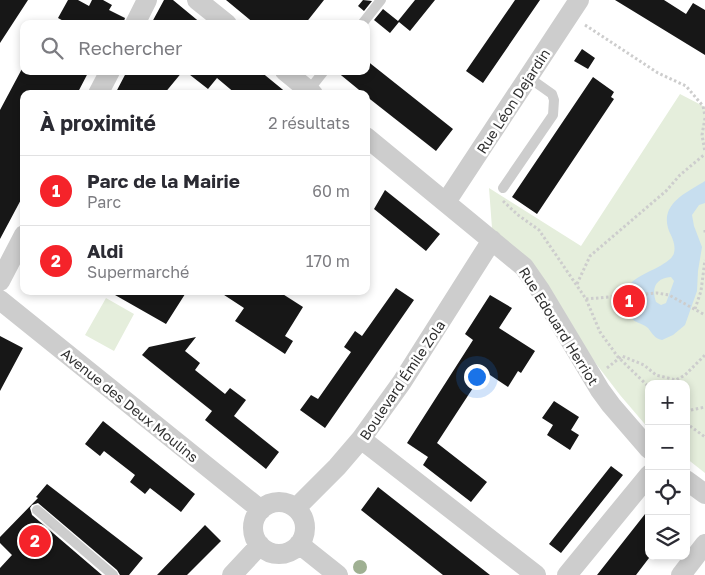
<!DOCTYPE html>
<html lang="fr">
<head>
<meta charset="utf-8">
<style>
  body { margin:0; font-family:"Golos Text",sans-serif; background:#f2f2f3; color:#2b2b33 }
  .controls { position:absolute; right:15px; bottom:15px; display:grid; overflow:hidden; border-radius:10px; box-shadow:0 2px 8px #0003 }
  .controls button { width:45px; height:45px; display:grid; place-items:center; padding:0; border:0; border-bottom:1px solid #e1e1e2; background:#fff; color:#2b2b33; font:25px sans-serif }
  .you { position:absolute; left:476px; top:376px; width:18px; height:18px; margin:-12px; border:4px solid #fff; border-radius:50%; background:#1a73e8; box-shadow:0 0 0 8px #1a73e833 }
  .badge { display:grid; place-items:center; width:32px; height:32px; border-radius:50%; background:#f5232a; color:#fff; font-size:16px; font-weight:700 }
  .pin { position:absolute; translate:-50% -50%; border:2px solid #fff; box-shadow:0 1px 5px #0006 }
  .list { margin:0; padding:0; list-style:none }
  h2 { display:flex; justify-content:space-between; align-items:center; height:65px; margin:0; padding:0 20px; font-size:21px }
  h2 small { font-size:16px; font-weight:400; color:#7c7c81 }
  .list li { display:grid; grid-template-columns:32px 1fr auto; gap:15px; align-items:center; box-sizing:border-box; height:70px; padding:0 20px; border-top:1px solid #e1e1e2 }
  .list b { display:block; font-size:19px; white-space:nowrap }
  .list p { margin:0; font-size:16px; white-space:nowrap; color:#7c7c81 }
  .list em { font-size:16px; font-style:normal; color:#7c7c81 }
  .icon { flex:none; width:28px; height:28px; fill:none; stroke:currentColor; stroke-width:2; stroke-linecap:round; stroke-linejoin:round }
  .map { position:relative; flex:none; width:705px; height:575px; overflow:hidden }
  .search { position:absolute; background:#fff; box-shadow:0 2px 8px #0003; left:20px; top:20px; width:350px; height:55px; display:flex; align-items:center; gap:12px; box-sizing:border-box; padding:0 18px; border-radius:10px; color:#7c7c81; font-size:19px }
  .panel { position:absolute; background:#fff; box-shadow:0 2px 8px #0003; left:20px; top:90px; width:350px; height:205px; border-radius:10px }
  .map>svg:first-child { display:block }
</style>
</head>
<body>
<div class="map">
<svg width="705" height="575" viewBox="0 0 705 575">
  <rect width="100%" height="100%" fill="#fff"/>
  <path fill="#e5eedc" d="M680 94 705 107V473L686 458V384H649V429L620 395 492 228 489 188 581 246Z
    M106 298 134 314 114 351 85 335Z"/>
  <path fill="#c7deef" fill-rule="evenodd" d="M705 181V203L699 205 692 215 694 226 702 247 698 271 697 291 685 325 673 335 662 340C654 338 653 334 648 328 644 324 636 323 632 319 624 310 623 292 631 283 640 273 671 265 674 253 676 245 672 237 669 231 659 204 686 193 705 181ZM671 277 674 281 666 303 661 305 656 302C651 288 656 278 671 277Z"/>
  <path fill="#171717" d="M0 0H28L0 43Z
    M68 0H78L89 6 92 0H103L112 5 109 10 125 18 123 24H69L58 18Z
    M164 0H173L202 24H151Z
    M226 0H324L305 24H255Z
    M363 0 372 1 364 11 358 6Z
    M415 0H435L410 31 399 22 390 33 374 20 383 9 398 21Z
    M515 0H540L483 83 466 71Z
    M615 0H664L686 14 693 3 705 10V55Z
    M582 49 595 58 588 69 574 61Z
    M366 60 453 129 436 151 366 96V94H364L336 71H366Z
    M24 65V71H89L77 94H24V194L0 239V110Z
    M127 71H183L164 94H115Z
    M185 71H260L288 94H236L217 78 208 89Z
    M593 77 614 92 611 97 614 99 537 214 512 197Z
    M385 190 440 234 426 251 374 209Z
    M396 288 414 300 325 428 300 410 311 395 318 399 351 352 344 347 355 331 362 336Z
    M108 291H187L166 324Z
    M218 291H278L303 307 285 336 293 341 285 354 235 321 244 308Z
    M490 295 512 308 499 328 535 351 521 373 518 371 508 387 484 371 437 443 487 482 471 502 423 465 428 457 407 443 473 340 465 334Z
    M0 336 23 348 0 391Z
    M196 337 185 351 200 363 195 370 225 394 230 388 246 400 234 416 279 452 266 469 205 420 212 411 142 355 149 347Z
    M554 401 579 417 571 430 579 435 570 450 547 435 553 425 542 418Z
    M103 421 195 494 181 512 150 488 145 494 130 482 135 475 104 451 100 456 85 444Z
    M611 466 623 475 561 553 549 544Z
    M47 484 143 558 129 575H120L117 570 38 503 32 505 30 508 32 515 102 575H0V568L12 555 0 543V537L38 498 36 497Z
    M378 487 490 575H443L361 510Z
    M649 509V558L636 575H597Z
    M205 525 221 541 187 575H157Z"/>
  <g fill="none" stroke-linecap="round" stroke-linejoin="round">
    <path stroke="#cdcdcd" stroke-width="3" stroke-dasharray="2.5 2.5" stroke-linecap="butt" d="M585 25 658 73 686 86 703 106 705 116
      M705 118 702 135 705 152
      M503 201 518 215 539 230 586 299 600 332 618 357 649 387
      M705 230V235
      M577 284 590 256 666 191 680 175 705 154
      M586 299 657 293 669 295 705 315
      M695 309 701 291 705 260
      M607 368 622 356 644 365 656 375 676 380 685 375 705 355
      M686 411 705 407
      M686 423 705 437"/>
    <path stroke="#cdcdcd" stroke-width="10" d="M362 24 381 0
      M309 90 324 71
      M503 188 553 115 554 100 552 94 528 77
      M37 510 113 575"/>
    <path stroke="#cdcdcd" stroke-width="20" d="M197 0 227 24
      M135 24 147 0
      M285 71 313 94
      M98 94 110 71
      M366 137 524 267 540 290 600 390 611 405 649 449
      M446 202 579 0
      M0 281 24 235
      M0 300 261 510
      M361 439 536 575
      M686 480 705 494
      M253 528a26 26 0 1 1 52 0a26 26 0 1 1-52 0Z
      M296 508 337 467 361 439 402 382 492 240
      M299 544 338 575
      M232 575 260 545
      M567 575 649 475
      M681 575 705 544"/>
  </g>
  <circle fill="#9fb092" cx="360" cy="567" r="7"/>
  <g text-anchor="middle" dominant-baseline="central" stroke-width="5" stroke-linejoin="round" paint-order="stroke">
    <g font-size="14" fill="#303030" stroke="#fff">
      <text transform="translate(513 101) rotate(-57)">Rue Léon Dejardin</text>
      <text transform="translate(559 326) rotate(58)">Rue Edouard Herriot</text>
      <text transform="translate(402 380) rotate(-56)">Boulevard Émile Zola</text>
      <text transform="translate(130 405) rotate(39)">Avenue des Deux Moulins</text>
    </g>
  </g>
</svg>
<div class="controls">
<button>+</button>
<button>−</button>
<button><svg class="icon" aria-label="locate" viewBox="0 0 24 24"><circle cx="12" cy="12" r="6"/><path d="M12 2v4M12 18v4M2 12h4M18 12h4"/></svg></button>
<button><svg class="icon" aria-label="layers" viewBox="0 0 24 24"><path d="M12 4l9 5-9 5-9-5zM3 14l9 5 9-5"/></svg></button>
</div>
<div class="you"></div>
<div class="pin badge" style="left:629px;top:301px">1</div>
<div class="pin badge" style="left:35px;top:541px">2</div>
<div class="search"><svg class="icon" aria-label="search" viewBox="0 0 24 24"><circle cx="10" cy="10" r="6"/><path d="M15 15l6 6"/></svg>Rechercher</div>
<section class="panel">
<h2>À proximité<small>2 résultats</small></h2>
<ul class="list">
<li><span class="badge">1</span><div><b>Parc de la Mairie</b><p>Parc</p></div><em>60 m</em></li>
<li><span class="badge">2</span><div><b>Aldi</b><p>Supermarché</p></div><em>170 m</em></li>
</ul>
</section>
</div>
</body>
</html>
